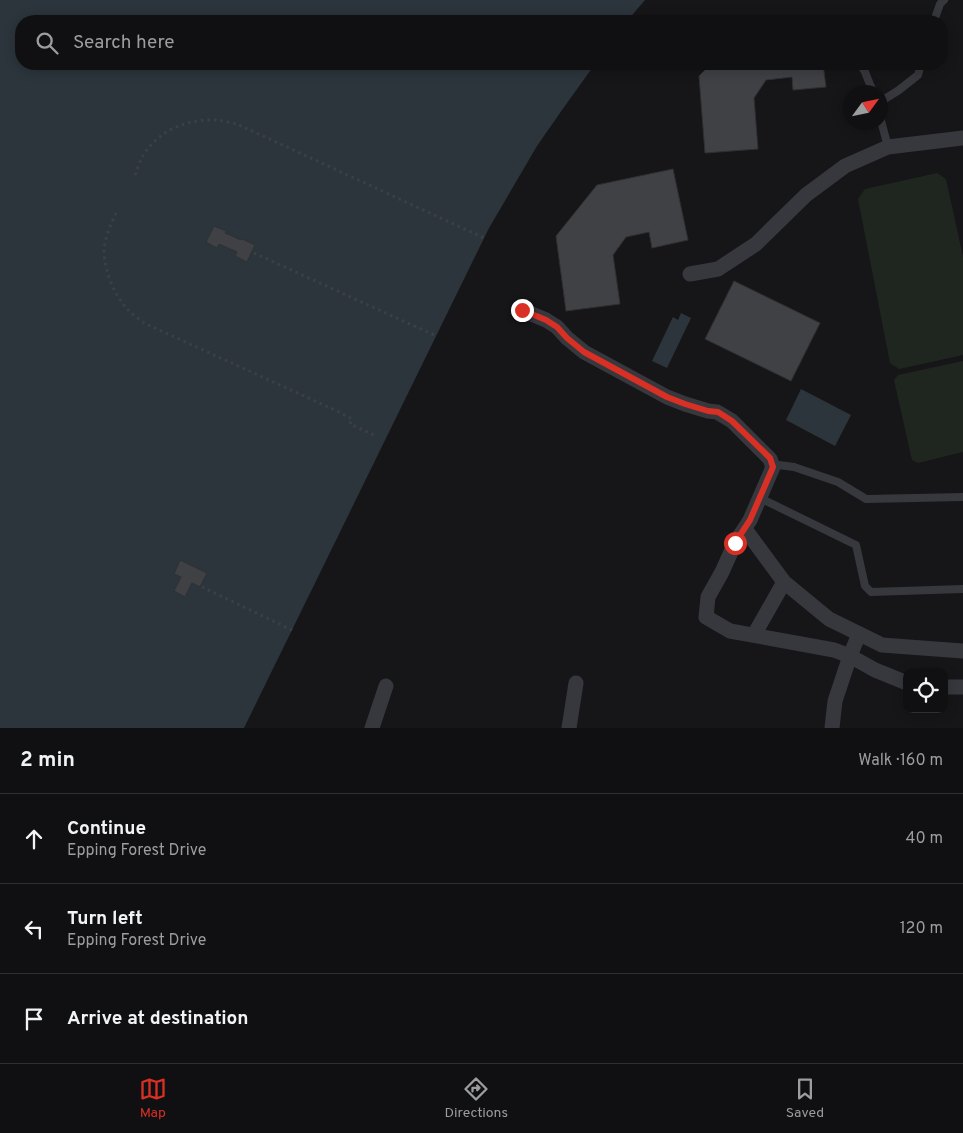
<!DOCTYPE html>
<html lang="en">
<head>
<meta charset="utf-8">
<style>
  body { margin:0; font-family:Overpass,sans-serif; background:#1e1e20; color:#f1f3f6 }
  .controls { position:absolute; right:15px; bottom:15px; display:grid; overflow:hidden; border-radius:10px; box-shadow:0 2px 12px #0003 }
  .controls button { width:45px; height:45px; display:grid; place-items:center; padding:0; border:0; border-bottom:1px solid #303032; background:#101012; color:#f1f3f6; font:25px sans-serif }
  .compass { position:absolute; left:843px; top:85px; width:45px; height:45px; border-radius:50%; background:#101012; box-shadow:0 2px 12px #0003; rotate:57deg }
  .stop { position:absolute; width:15px; height:15px; margin:-11px; border:4px solid #d93025; border-radius:50%; background:#fff }
  .stop.end { background:#d93025; border-color:#fff; box-shadow:0 1px 5px #0008 }
  .list { margin:0; padding:0; list-style:none }
  h2 { display:flex; justify-content:space-between; align-items:center; height:65px; margin:0; padding:0 20px; font-size:21px }
  h2 small { font-size:16px; font-weight:400; color:#9c9d9f }
  .list li { display:grid; grid-template-columns:32px 1fr auto; gap:15px; align-items:center; box-sizing:border-box; height:90px; padding:0 20px; border-top:1px solid #303032 }
  .list b { display:block; font-size:19px; white-space:nowrap }
  .list p { margin:0; font-size:16px; white-space:nowrap; color:#9c9d9f }
  .list em { font-size:16px; font-style:normal; color:#9c9d9f }
  .icon { flex:none; width:28px; height:28px; fill:none; stroke:currentColor; stroke-width:2; stroke-linecap:round; stroke-linejoin:round }
  .map { position:relative; flex:none; width:963px; height:728px; overflow:hidden }
  .search { position:absolute; background:#101012; box-shadow:0 2px 12px #0003; left:15px; right:15px; top:15px; height:55px; display:flex; align-items:center; gap:12px; box-sizing:border-box; padding:0 18px; border-radius:20px; color:#9c9d9f; font-size:19px }
  .sheet { height:335px; background:#101012 }
  nav { display:flex; justify-content:space-around; align-items:center; box-sizing:border-box; height:70px; border-top:1px solid #303032; background:#101012; font-size:14px; color:#9c9d9f }
  nav a { display:grid; justify-items:center; gap:2px }
  nav .on { color:#d93025 }
  .map>svg:first-child { display:block }
</style>
</head>
<body>
<div class="map">
<svg width="963" height="728" viewBox="0 0 963 728">
  <rect width="100%" height="100%" fill="#161618"/>
  <path fill="#1e261f" d="M937 173 946 179 963 257V355L899 369 890 363 858 199 865 189Z
    M963 361V452L918 463 912 460 894 380 898 375Z"/>
  <path fill="#2c353c" d="M0 0H645L627 21H21V64H595L562 110 537 146 489 228 244 728H0Z
    M681 313 691 318 667 368 652 361 673 317 678 320Z
    M801 389 851 415 835 446 786 420Z"/>
  <path fill="#404145" stroke="#303034" d="M711 64H823L826 87 793 90 792 77 766 80 754 98 758 149 705 153 699 76Z
    M673 169 688 240 652 248 649 232 626 237 613 255 620 304 566 311 556 236 597 185Z
    M214 226 226 231 225 233 241 240 242 239 255 245 247 262 235 256 237 252 219 244 217 248 206 242Z
    M734 281 820 323 791 381 705 339Z
    M180 560 207 573 200 587 192 583 185 597 174 591 181 577 174 574Z"/>
  <g fill="none" stroke-linecap="round" stroke-linejoin="round">
    <path stroke="#3d3f44" stroke-width="3" stroke-dasharray="2.5 4" stroke-linecap="butt" d="M135 175C138 168 140 160 144 154 160 130 187 119 214 120 222 120 230 123 237 124L484 238
      M116 213C111 224 105 237 104 250 104 270 114 295 128 310 133 315 140 320 146 324L337 411 352 419 350 424 374 435
      M254 253 434 335
      M202 587 292 630"/>
    <path stroke="#37383d" stroke-width="8" d="M934 21 940 4 944 0
      M860 64 865 72 873 92
      M880 102 899 90 918 75 921 64
      M880 117 888 147
      M771 464 794 467 838 482 866 499 963 497
      M760 498 856 545 865 586 871 592 963 589"/>
    <path stroke="#37383d" stroke-width="15" d="M690 274 718 269 756 244 806 195 845 166 888 147 963 138
      M522 310 546 320 557 327 567 338 584 352 667 397 685 404 708 411 717 412 732 421 770 459 773 467 750 520 735 543 722 572 708 597 706 617 730 631 834 650 850 656 875 670 907 683
      M745 529 784 582 829 619 882 645 963 651
      M754 635 784 582
      M944 687H963
      M372 728 386 686
      M569 728 576 683
      M832 728 835 701 850 656 859 634"/>
  </g>
  <g fill="none" stroke-linecap="round" stroke-linejoin="round">
    <path stroke="#d93025" stroke-width="6" d="M522 310 546 320 557 327 567 338 584 352 667 397 685 404 708 411 718 412 732 421 770 458 773 467 750 520 735 543"/>
  </g>
</svg>
<div class="controls">
<button><svg class="icon" aria-label="locate" viewBox="0 0 24 24"><circle cx="12" cy="12" r="6"/><path d="M12 2v4M12 18v4M2 12h4M18 12h4"/></svg></button>
</div>
<svg class="compass" viewBox="-18 -18 36 36"><path d="M0-13l5 13h-10z" fill="#e53935"/><path d="M0 13l5-13h-10z" fill="#9c9d9f"/></svg>
<div class="stop" style="left:735px;top:543px"></div>
<div class="stop end" style="left:522px;top:310px"></div>
<div class="search"><svg class="icon" aria-label="search" viewBox="0 0 24 24"><circle cx="10" cy="10" r="6"/><path d="M15 15l6 6"/></svg>Search here</div>
</div>
<section class="sheet">
<h2>2 min<small>Walk · 160 m</small></h2>
<ul class="list">
<li><svg class="icon" aria-label="ahead" viewBox="0 0 24 24"><path d="M12 20V5M6 11l6-6 6 6"/></svg><div><b>Continue</b><p>Epping Forest Drive</p></div><em>40 m</em></li>
<li><svg class="icon" aria-label="left" viewBox="0 0 24 24"><path d="M17 20v-9H6M10 6l-5 5 5 5"/></svg><div><b>Turn left</b><p>Epping Forest Drive</p></div><em>120 m</em></li>
<li><svg class="icon" aria-label="arrive" viewBox="0 0 24 24"><path d="M6 21V4h12l-3 4 3 4H6"/></svg><div><b>Arrive at destination</b></div></li>
</ul>
</section>
<nav>
<a class="on"><svg class="icon" aria-label="map" viewBox="0 0 24 24"><path d="M3 6l6-2 6 2 6-2v14l-6 2-6-2-6 2zM9 4v14M15 6v14"/></svg>Map</a>
<a><svg class="icon" aria-label="directions" viewBox="0 0 24 24"><path d="M12 3l9 9-9 9-9-9zM9 14v-3h6M13 9l2 2-2 2"/></svg>Directions</a>
<a><svg class="icon" aria-label="saved" viewBox="0 0 24 24"><path d="M7 4h10v16l-5-4-5 4z"/></svg>Saved</a>
</nav>
</body>
</html>
